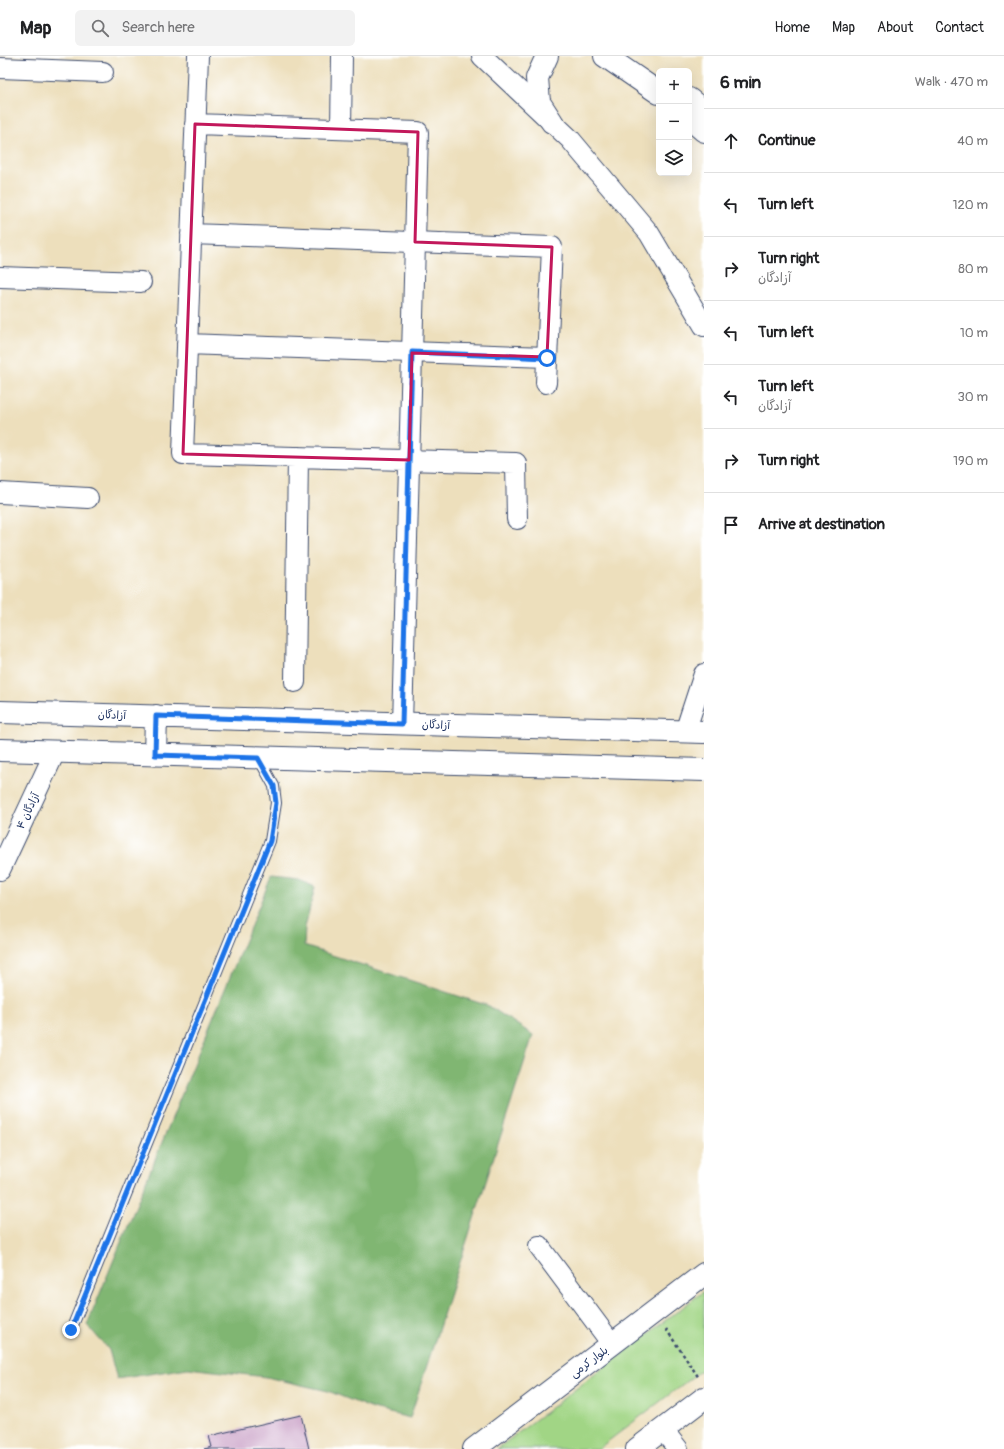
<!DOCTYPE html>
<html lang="en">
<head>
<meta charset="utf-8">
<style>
  body { margin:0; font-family:Pangolin,"Playpen Sans Arabic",sans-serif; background:#f2f2f2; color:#202124 }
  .controls { position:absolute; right:12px; top:12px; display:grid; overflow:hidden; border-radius:6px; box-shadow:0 4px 16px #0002 }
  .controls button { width:36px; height:36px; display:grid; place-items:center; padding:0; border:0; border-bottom:1px solid #e0e0e0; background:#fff; color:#202124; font:20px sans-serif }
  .stop { position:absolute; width:12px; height:12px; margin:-9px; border:3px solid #1a73e8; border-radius:50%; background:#fff }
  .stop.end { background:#1a73e8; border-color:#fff; box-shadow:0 1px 4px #0008 }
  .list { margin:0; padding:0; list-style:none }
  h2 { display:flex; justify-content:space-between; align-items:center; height:52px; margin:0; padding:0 16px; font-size:17px }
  h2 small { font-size:13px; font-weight:400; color:#757577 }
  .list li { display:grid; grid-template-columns:26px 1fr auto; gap:12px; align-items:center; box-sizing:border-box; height:64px; padding:0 16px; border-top:1px solid #e0e0e0 }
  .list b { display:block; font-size:15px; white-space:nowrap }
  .list p { margin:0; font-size:13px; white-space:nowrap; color:#757577 }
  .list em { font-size:13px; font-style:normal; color:#757577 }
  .icon { flex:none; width:22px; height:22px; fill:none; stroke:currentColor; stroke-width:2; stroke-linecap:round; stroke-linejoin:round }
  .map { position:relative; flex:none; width:704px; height:1393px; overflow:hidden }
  header { display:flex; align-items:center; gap:24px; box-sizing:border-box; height:56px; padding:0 20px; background:#fff; border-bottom:1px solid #e0e0e0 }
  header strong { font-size:19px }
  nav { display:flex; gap:22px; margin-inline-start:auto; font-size:14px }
  .search { width:280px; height:36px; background:#f2f2f2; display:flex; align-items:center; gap:10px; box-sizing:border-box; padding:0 14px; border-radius:6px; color:#757577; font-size:15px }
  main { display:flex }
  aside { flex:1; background:#fff }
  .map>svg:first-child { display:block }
</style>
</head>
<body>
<header>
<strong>Map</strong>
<div class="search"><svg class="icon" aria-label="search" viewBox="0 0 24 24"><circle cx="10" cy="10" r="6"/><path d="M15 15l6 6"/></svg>Search here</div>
<nav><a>Home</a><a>Map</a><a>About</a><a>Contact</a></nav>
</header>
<main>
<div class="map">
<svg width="704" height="1393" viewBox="0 0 704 1393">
  <rect width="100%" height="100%" fill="#fff"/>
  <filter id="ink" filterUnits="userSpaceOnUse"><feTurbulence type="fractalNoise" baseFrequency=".025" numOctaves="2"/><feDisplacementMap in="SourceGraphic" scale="8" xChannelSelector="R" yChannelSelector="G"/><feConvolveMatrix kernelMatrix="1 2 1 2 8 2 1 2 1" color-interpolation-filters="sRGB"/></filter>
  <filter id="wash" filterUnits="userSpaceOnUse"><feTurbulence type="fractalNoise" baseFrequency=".012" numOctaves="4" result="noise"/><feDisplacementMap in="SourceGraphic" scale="16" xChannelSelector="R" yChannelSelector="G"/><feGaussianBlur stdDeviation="0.9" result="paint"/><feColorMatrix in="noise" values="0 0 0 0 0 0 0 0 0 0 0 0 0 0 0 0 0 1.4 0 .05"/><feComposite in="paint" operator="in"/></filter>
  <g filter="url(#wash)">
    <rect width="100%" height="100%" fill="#eddfbc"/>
    <path fill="#a1d585" stroke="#5e8272" d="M704 1235V1312L598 1393H497Z"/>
    <path fill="#80b672" stroke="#4e7268" d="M271 821 299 824 315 831 305 871 304 890 489 950 533 979 410 1362 373 1353 328 1335 266 1321 188 1312 117 1323 109 1294 87 1269Z"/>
    <g id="blocks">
      <path fill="#c79dc5" d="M301 1359 309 1393H204L212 1391 209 1380Z"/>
    </g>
  </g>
  <g filter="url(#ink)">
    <use href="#blocks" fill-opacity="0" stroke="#3a496c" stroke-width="1"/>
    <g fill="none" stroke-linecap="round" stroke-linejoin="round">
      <defs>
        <path id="service" d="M71 1274 270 785 276 747 274 730 258 701"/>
        <path id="minor" d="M198 0 183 398 516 407 517 463
          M482 0 570 83 649 177 704 270
          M0 12 103 16
          M195 68 418 76 402 668
          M341 73 342 0
          M191 178 552 191 546 327
          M0 221 141 226
          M187 288 547 301
          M0 437 88 442
          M295 626 298 401
          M685 676 704 618
          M0 814 55 696
          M539 1190 612 1288
          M663 1374 678 1393"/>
        <path id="tertiary" d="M474 1393 704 1218
          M637 1393 704 1342"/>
        <path id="secondary" d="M547 0 537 22 539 46 552 66
          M0 656 704 676
          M0 694 704 714
          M155 699 156 660"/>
        <path id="primary" d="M605 0 659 37
          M689 43 704 55
          M689 62 704 75"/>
      </defs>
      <use href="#service" stroke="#3a496c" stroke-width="12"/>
      <use href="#minor" stroke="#3a496c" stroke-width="22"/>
      <use href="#tertiary" stroke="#3a496c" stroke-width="24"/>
      <use href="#secondary" stroke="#3a496c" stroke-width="24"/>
      <use href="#primary" stroke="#3a496c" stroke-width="24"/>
      <path stroke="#3a496c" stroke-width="2.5" stroke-dasharray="3 3" stroke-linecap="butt" d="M666 1273 699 1322"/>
      <use href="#service" stroke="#fff" stroke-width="10"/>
      <use href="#minor" stroke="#fff" stroke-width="20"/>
      <use href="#tertiary" stroke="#fff" stroke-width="22"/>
      <use href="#secondary" stroke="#fff" stroke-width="22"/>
      <use href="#primary" stroke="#fff" stroke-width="22"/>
    </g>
  </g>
  <g fill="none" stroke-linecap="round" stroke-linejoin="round" filter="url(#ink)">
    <path stroke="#1a73e8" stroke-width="5" d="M71 1274 270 785 276 747 274 730 258 702 155 699 156 660 402 668 412 296 547 302"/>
  </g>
  <path fill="none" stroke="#c2185b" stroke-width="3" stroke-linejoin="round" d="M195 68 418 76 415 186 552 191 547 301 412 297 409 404 183 398Z"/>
  <g text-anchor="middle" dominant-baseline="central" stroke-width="3" stroke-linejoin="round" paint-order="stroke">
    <g font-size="11" fill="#1b2f5e" stroke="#fff">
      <text transform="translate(112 659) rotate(2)">آزادگان</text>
      <text transform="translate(436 669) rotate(2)">آزادگان</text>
      <text transform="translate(28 755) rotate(-65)">آزادگان ۴</text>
      <text transform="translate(589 1306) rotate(-37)">بلوار کرمی</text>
    </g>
  </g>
</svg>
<div class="controls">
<button>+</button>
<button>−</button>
<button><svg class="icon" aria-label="layers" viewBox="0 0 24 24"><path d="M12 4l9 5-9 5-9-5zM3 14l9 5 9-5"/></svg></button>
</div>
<div class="stop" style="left:547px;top:302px"></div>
<div class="stop end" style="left:71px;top:1274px"></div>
</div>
<aside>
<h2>6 min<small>Walk · 470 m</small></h2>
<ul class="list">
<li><svg class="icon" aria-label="ahead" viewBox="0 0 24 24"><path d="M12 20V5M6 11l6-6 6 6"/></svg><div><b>Continue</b></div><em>40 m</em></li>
<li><svg class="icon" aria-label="left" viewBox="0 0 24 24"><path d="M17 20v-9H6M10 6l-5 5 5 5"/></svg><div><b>Turn left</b></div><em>120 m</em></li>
<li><svg class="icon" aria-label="right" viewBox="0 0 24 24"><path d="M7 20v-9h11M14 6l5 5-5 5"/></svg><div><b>Turn right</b><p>آزادگان</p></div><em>80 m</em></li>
<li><svg class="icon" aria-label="left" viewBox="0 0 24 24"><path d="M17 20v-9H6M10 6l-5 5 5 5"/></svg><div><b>Turn left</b></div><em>10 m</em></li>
<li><svg class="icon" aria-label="left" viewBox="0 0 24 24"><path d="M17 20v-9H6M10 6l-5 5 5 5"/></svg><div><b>Turn left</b><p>آزادگان</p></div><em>30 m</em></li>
<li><svg class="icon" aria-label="right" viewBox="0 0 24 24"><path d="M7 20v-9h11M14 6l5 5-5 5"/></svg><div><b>Turn right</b></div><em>190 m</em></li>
<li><svg class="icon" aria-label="arrive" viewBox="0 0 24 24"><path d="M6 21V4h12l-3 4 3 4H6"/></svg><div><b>Arrive at destination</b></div></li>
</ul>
</aside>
</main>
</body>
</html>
